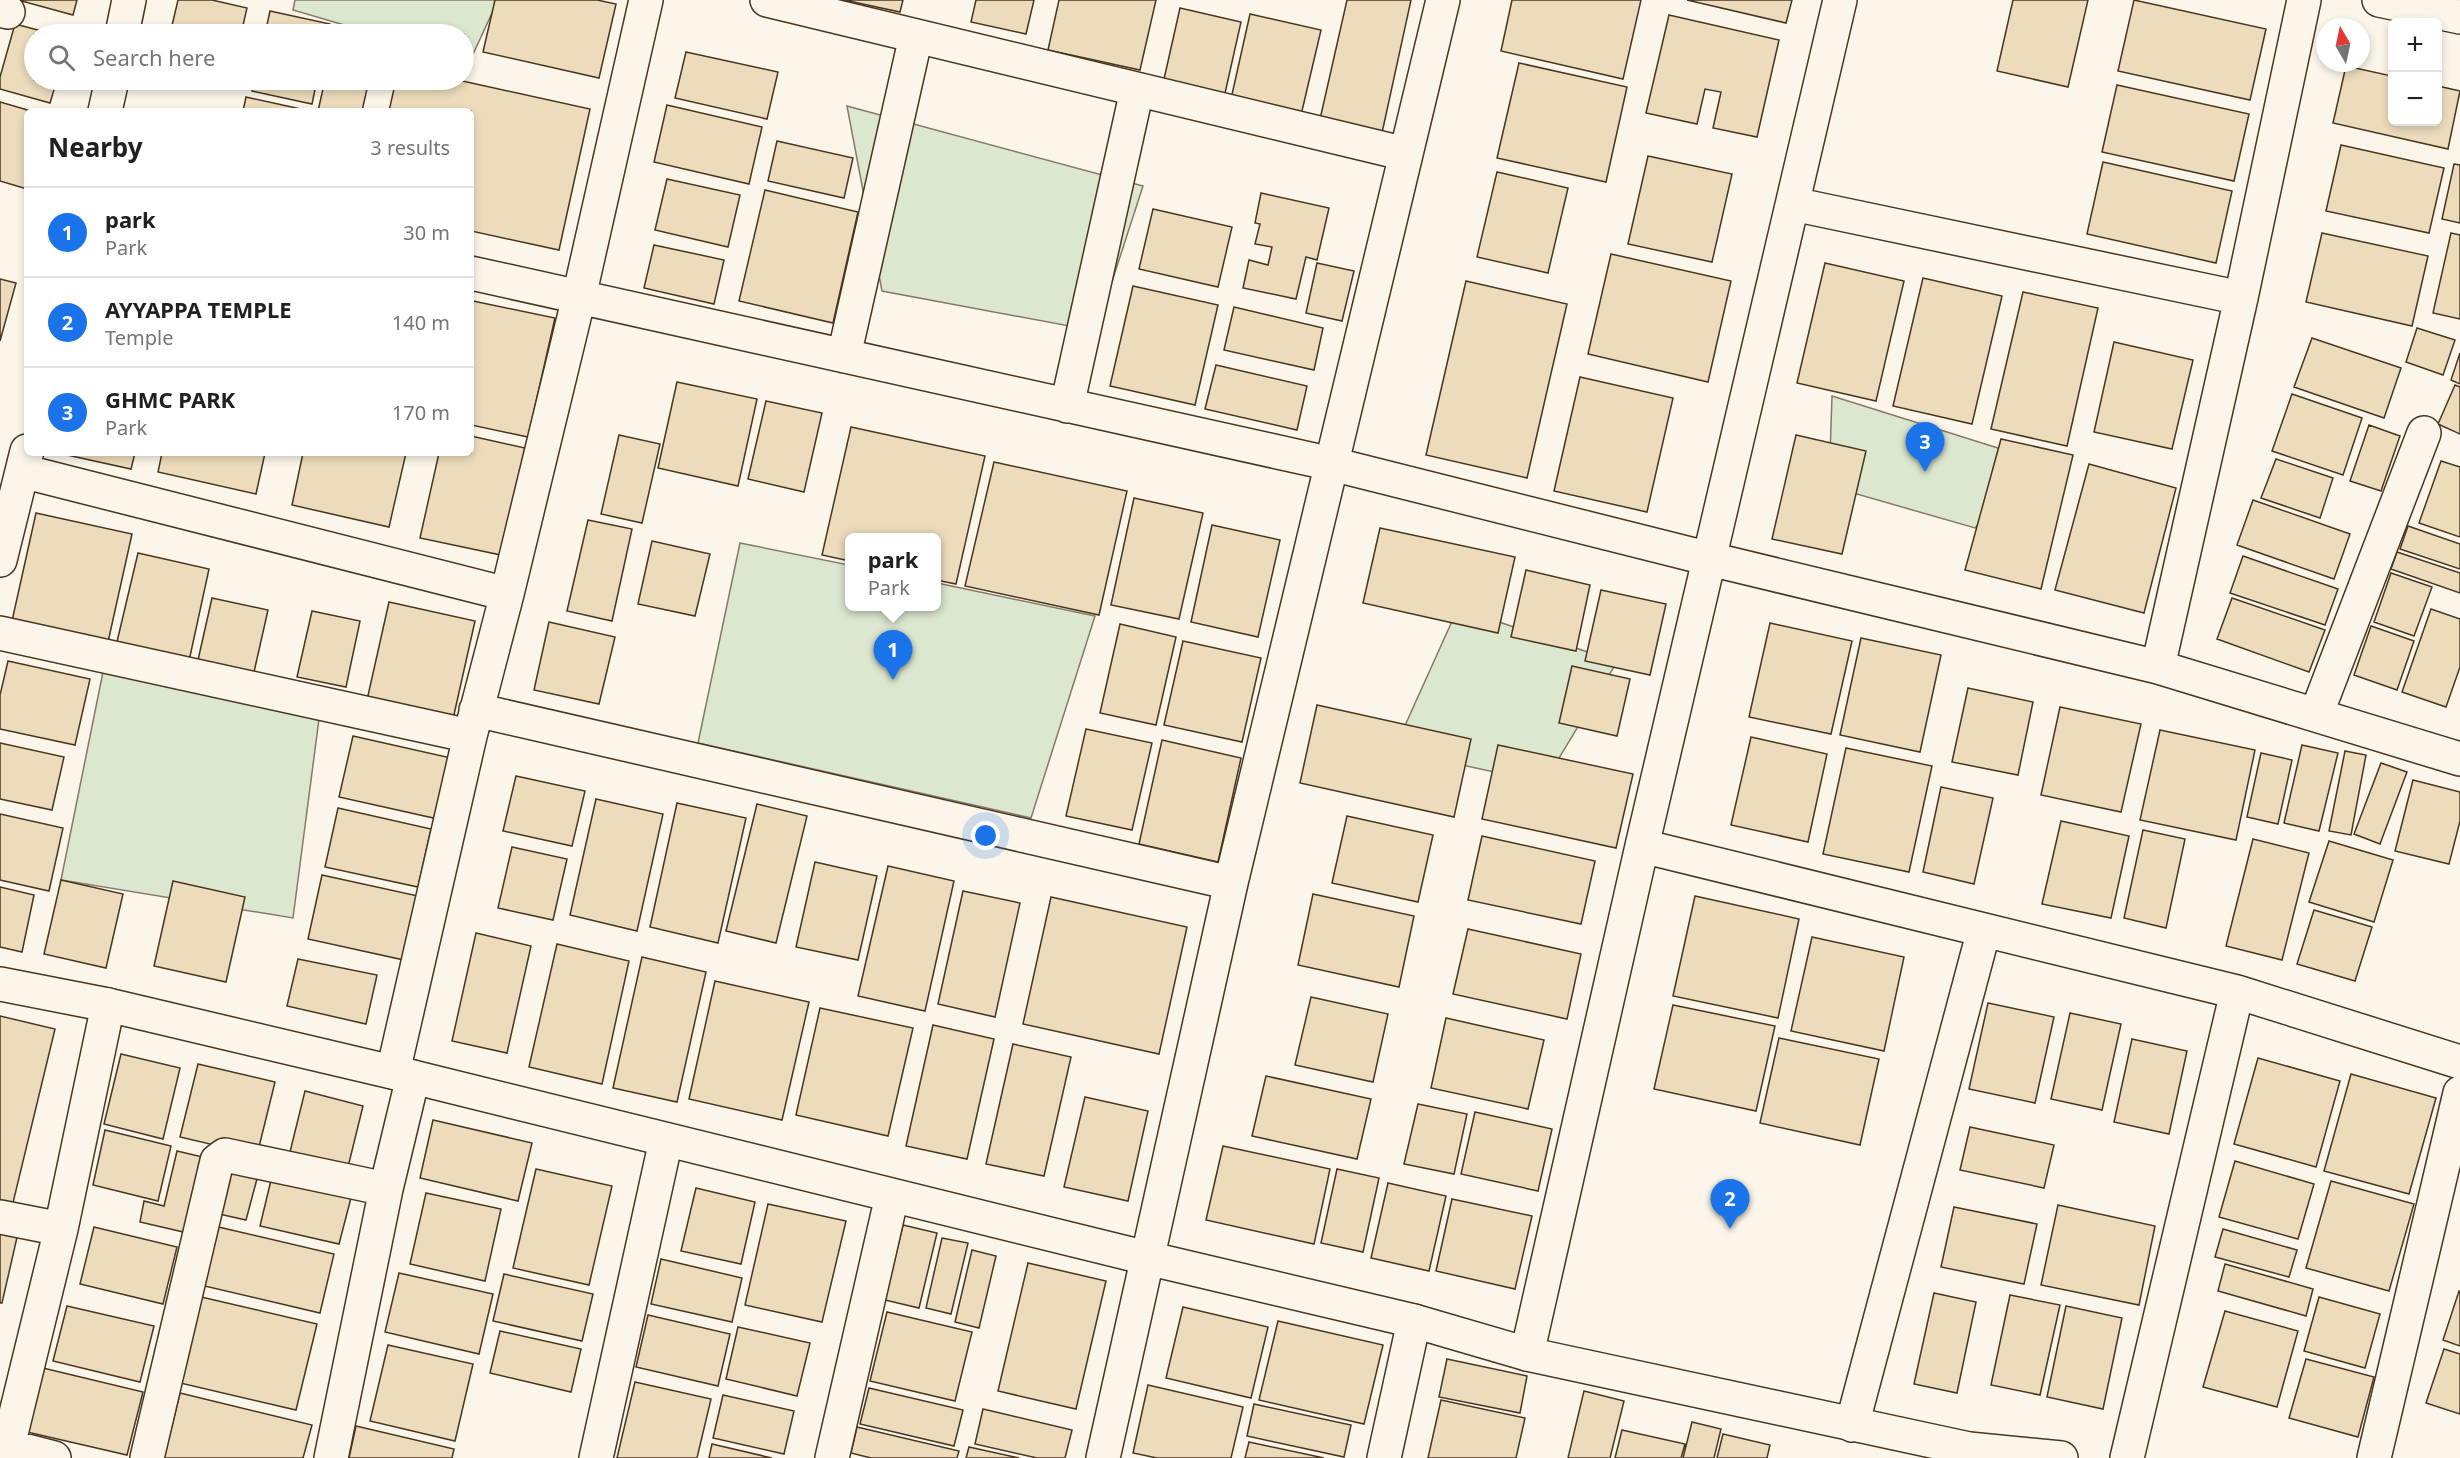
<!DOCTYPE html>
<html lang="en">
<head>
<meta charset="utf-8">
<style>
  body { margin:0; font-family:"Noto Sans",sans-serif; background:#f6f6f6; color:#202124 }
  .controls { position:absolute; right:18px; top:18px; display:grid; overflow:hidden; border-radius:9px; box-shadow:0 3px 9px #0003 }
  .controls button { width:54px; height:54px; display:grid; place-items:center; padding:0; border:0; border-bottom:2px solid #e0e0e0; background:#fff; color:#202124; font:30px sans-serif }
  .compass { position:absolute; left:2316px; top:18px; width:54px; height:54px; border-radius:50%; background:#fff; box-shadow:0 3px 9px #0003; rotate:351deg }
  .you { position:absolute; left:986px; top:836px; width:21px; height:21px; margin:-15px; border:4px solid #fff; border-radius:50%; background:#1a73e8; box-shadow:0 0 0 9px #1a73e833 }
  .badge { display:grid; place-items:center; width:39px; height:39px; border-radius:50%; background:#1a73e8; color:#fff; font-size:20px; font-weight:700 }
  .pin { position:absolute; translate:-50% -50px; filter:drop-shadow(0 2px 3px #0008) }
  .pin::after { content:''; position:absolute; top:32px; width:21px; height:18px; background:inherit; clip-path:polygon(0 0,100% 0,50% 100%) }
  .popup { position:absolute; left:845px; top:533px; width:96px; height:78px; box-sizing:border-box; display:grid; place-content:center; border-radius:9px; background:#fff; filter:drop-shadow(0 2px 4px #0005); font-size:20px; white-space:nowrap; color:#757577 }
  .popup b { font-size:22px; color:#202124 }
  .popup::after { content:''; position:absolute; left:50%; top:100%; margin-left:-12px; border:12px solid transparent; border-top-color:#fff }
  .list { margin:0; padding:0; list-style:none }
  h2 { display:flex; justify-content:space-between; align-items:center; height:78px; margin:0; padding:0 24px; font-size:26px }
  h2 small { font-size:20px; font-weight:400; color:#757577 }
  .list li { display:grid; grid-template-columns:39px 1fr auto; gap:18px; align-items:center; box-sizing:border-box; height:90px; padding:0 24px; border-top:2px solid #e0e0e0 }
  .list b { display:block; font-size:22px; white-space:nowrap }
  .list p { margin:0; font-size:20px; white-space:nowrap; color:#757577 }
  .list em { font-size:20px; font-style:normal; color:#757577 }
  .icon { flex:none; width:33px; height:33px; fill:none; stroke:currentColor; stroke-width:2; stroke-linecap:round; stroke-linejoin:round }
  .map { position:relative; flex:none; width:2460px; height:1458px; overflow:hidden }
  .search { position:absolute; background:#fff; box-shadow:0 3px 9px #0003; left:24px; top:24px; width:450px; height:66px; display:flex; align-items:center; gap:15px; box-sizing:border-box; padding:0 21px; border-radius:33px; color:#757577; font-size:22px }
  .panel { position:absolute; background:#fff; box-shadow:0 3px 9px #0003; left:24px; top:108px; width:450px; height:348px; border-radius:9px }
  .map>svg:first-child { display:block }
</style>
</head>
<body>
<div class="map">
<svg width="2460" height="1458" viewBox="0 0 2460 1458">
  <rect width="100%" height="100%" fill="#fbf6e9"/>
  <path fill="#dce7d0" stroke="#887966" stroke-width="1.5" d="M295 0H498L469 63 464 61V34H375L293 10Z
    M847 106 1143 186 1096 331 882 291Z
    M1832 396 2033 459 1975 528 1829 486Z
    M740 543 849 565 850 606H936L937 583 1095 616 1031 818 698 743Z
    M1458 608 1617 662 1544 783 1394 750Z
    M103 672 319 719 293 918 61 880Z"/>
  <path fill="#ecdcbc" stroke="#4a3520" stroke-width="1.5" d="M18 0H77L73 15Z
    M178 0H212L247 8 241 34H170Z
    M495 0H597L616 4 599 78 483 52Z
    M844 0H903L900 12Z
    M976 0H1034L1026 34 971 22Z
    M1059 0H1156L1140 70 1048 50Z
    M1347 0H1411L1380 142 1318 128Z
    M1512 0H1641L1623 79 1501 51Z
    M1687 0H1792L1786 23Z
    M2013 0H2088L2068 87 1997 71Z
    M2134 0 2266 29 2250 100 2118 71Z
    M1180 8 1241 22 1223 102 1162 88Z
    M270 11 330 24 327 34H265Z
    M1250 14 1321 30 1301 115 1231 99Z
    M1669 15 1779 40 1757 137 1713 128 1721 92 1705 89 1697 124 1646 113Z
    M15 24 53 34H34V80H57L50 103 0 89V77Z
    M686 52 778 72 767 119 675 98Z
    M1519 63 1627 87 1606 182 1497 158Z
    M2346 66 2392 76V122H2438V86L2460 91 2448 149 2333 123Z
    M254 80H317L312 104 252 91Z
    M325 80H369L362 111H318Z
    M396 80H458L590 109 559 250 471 231V111H389Z
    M2117 85 2249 114 2234 181 2102 152Z
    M246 97 310 111H243Z
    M0 102 31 111H27V189L0 181Z
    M667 105 762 127 749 184 654 162Z
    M777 141 853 158 844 198 768 181Z
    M2341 145 2444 168 2429 233 2326 211Z
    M1648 156 1732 174 1712 262 1628 244Z
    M2103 162 2232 191 2216 263 2087 234Z
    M2454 164 2460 165V223L2442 219Z
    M1497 172 1568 188 1548 273 1477 257Z
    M667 179 740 195 728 247 655 230Z
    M765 190 858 212 833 323 739 301Z
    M1261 193 1329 208 1317 260 1306 257 1296 299 1243 288 1249 260 1268 265 1272 247 1255 244 1260 224 1255 223Z
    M1153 209 1232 227 1218 287 1139 269Z
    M2322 233 2428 256 2412 326 2306 302Z
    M2451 233 2460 235V319L2433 313Z
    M654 245 724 260 714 304 644 288Z
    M1611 254 1731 281 1708 382 1588 354Z
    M1317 263 1354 271 1342 321 1306 313Z
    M1825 263 1904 281 1876 401 1797 383Z
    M1923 278 2002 296 1972 424 1893 406Z
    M0 279 16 283 0 341Z
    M1466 281 1567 304 1527 478 1426 455Z
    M1133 286 1218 305 1195 405 1110 386Z
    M2023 292 2098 308 2067 446 1991 429Z
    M473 301 555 318 528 437 471 425V310Z
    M1234 307 1323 328 1314 370 1224 350Z
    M2417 328 2455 340 2443 375 2406 362Z
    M2312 338 2401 368 2384 418 2294 387Z
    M2114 342 2193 360 2172 449 2094 432Z
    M2460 353V384L2451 380Z
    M1216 365 1307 386 1297 430 1205 409Z
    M1580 377 1673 398 1647 512 1554 491Z
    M677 382 757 399 738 486 658 468Z
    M2455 385 2460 387V434L2438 424Z
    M2292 394 2362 418 2343 475 2272 451Z
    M766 401 822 413 804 492 748 479Z
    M2369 425 2400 436 2381 491 2350 481Z
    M851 427 985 456 956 584 936 580V538H850V561L822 555Z
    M619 435 660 444 642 523 601 514Z
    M1796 435 1866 451 1842 554 1772 539Z
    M471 436 525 448 501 555 420 538 439 453H471Z
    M2001 439 2073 455 2041 589 1965 570Z
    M58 453H135L131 469Z
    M162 453H265L256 494 158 472Z
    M303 453H406L389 527 292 505Z
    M2276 459 2333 478 2320 518 2261 498Z
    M2441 461 2460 467V537L2419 523Z
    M994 462 1127 491 1099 615 965 586Z
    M2089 464 2176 488 2144 613 2055 590Z
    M1134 498 1203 513 1179 619 1111 605Z
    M2253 500 2350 534 2334 579 2237 545Z
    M36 513 132 534 108 642 12 621Z
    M588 520 632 529 612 621 567 611Z
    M1212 525 1280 540 1258 637 1191 622Z
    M2408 526 2460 544V569L2400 549Z
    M1380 528 1515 557 1498 633 1363 603Z
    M652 541 710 554 695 616 638 604Z
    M2397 552 2460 573V593L2391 569Z
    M138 553 209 569 189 661 116 646Z
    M2243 556 2338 589 2325 625 2230 593Z
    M1526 570 1590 585 1576 651 1511 637Z
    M2391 573 2432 587 2414 636 2374 622Z
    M1601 590 1666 604 1650 675 1585 661Z
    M212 598 268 610 254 672 198 660Z
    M2232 598 2325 630 2309 672 2217 639Z
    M389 602 475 621 453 719 367 700Z
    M2431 609 2460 619V667L2446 707 2402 692Z
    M312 611 360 621 346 687 297 677Z
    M549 622 615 637 599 704 534 690Z
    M1770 623 1852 641 1831 734 1749 717Z
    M1120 624 1176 637 1156 725 1100 713Z
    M2371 626 2414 641 2397 690 2354 675Z
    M1861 638 1941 655 1920 752 1840 735Z
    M1183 641 1261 658 1242 742 1164 725Z
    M8 661 90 679 75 745 0 729V695Z
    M1572 666 1630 679 1617 736 1559 723Z
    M1968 688 2033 702 2018 775 1952 762Z
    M1317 705 1471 739 1454 817 1300 783Z
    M2060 707 2141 724 2121 812 2041 795Z
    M1086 729 1152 743 1132 830 1066 816Z
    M2160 730 2255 750 2236 840 2140 820Z
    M353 736 451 758 438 819 339 797Z
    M1751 737 1827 754 1808 842 1731 825Z
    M1162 740 1241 758 1218 862 1139 844Z
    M0 743 64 757 52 810 0 799Z
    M1498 745 1633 774 1616 848 1482 819Z
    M2302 745 2338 753 2319 831 2284 823Z
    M1846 748 1932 766 1909 872 1823 854Z
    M2345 751 2366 755 2351 835 2329 831Z
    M2261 753 2292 760 2278 824 2247 817Z
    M2381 763 2407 772 2380 844 2354 834Z
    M516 776 585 791 572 846 503 831Z
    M2413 780 2460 792V821L2449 864 2395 851Z
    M1941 787 1993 798 1974 884 1923 872Z
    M596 799 663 814 637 931 570 915Z
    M677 803 746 818 718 943 650 927Z
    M757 804 807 816 776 943 726 931Z
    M338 808 431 829 418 887 325 867Z
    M0 814 63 828 49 891 0 880Z
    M1347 816 1433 835 1418 902 1332 883Z
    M2061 821 2129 836 2111 918 2042 904Z
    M2143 830 2185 839 2166 928 2124 918Z
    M1482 836 1595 861 1581 924 1468 900Z
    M2253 839 2309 853 2282 960 2226 946Z
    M2329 841 2393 860 2374 922 2309 902Z
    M512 847 567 859 553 920 498 908Z
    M815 862 877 876 858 960 796 947Z
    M888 866 954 881 925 1011 858 996Z
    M322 875 418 896 404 960 308 939Z
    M61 880 123 894 106 968 44 954Z
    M173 881 245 897 226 982 154 966Z
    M0 887 34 895 22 952 0 947Z
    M963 891 1020 903 995 1017 938 1004Z
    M1313 894 1414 916 1399 987 1298 965Z
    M1695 896 1799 919 1778 1018 1673 996Z
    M1051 897 1187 927 1159 1054 1023 1024Z
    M2314 910 2372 927 2355 981 2297 964Z
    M1468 929 1581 954 1567 1019 1453 994Z
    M476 933 531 946 507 1053 452 1041Z
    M1812 937 1904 957 1884 1051 1791 1031Z
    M557 944 629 961 602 1084 529 1067Z
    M642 957 706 972 677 1102 613 1088Z
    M298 959 377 975 366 1024 287 1006Z
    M715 981 809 1002 782 1120 689 1099Z
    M1311 997 1388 1014 1373 1082 1295 1065Z
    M1988 1003 2054 1017 2035 1103 1969 1089Z
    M1673 1005 1775 1026 1756 1111 1654 1089Z
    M820 1008 913 1028 888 1136 796 1115Z
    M2070 1013 2121 1024 2102 1110 2051 1099Z
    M0 1016 55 1029 11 1211 0 1209Z
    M1446 1018 1544 1040 1528 1109 1431 1088Z
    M933 1025 994 1039 967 1159 906 1146Z
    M1779 1038 1879 1059 1860 1145 1760 1123Z
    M2132 1039 2187 1051 2169 1134 2114 1122Z
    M1013 1044 1071 1057 1044 1176 986 1164Z
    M121 1054 180 1068 163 1139 104 1124Z
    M2258 1058 2340 1081 2316 1167 2234 1144Z
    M198 1064 275 1082 257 1155 180 1137Z
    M2351 1074 2436 1098 2409 1194 2324 1171Z
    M1266 1076 1371 1099 1357 1159 1252 1136Z
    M305 1091 363 1106 347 1171 289 1156Z
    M1085 1097 1148 1111 1128 1201 1064 1187Z
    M1418 1104 1467 1114 1454 1174 1404 1164Z
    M1475 1112 1552 1129 1538 1191 1461 1174Z
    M433 1120 532 1143 518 1201 420 1178Z
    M1970 1127 2054 1145 2044 1188 1960 1170Z
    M105 1130 171 1146 158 1201 93 1185Z
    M1223 1146 1330 1169 1314 1244 1206 1220Z
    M177 1151 211 1159 192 1234 140 1222 144 1201 164 1206Z
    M2235 1161 2314 1184 2298 1239 2219 1217Z
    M221 1166 258 1175 246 1220 210 1212Z
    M536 1169 612 1186 589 1285 513 1268Z
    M1337 1169 1379 1178 1363 1252 1321 1243Z
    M272 1176 352 1194 339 1244 260 1226Z
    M2331 1181 2414 1204 2389 1291 2306 1268Z
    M1388 1183 1446 1196 1429 1271 1371 1258Z
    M696 1188 755 1202 741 1264 681 1251Z
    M426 1193 501 1209 485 1281 410 1264Z
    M1452 1199 1532 1216 1515 1289 1436 1271Z
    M768 1204 846 1221 822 1322 745 1305Z
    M2058 1205 2155 1226 2139 1305 2041 1285Z
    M1954 1207 2037 1224 2024 1284 1941 1267Z
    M210 1225 334 1254 320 1313 196 1284Z
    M903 1225 937 1233 919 1308 885 1300Z
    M94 1227 177 1247 163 1304 80 1284Z
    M0 1229 18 1233 2 1303H0Z
    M2223 1229 2297 1250 2289 1277 2215 1257Z
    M942 1238 968 1243 951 1314 926 1308Z
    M972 1250 996 1256 979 1328 955 1322Z
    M661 1259 742 1278 732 1322 651 1304Z
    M1028 1263 1106 1281 1076 1409 998 1391Z
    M2225 1264 2313 1289 2306 1316 2218 1291Z
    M399 1273 493 1294 479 1354 385 1332Z
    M504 1274 593 1294 582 1341 493 1321Z
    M2459 1291H2460V1346L2443 1340Z
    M1934 1293 1976 1302 1957 1393 1914 1384Z
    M2010 1295 2060 1305 2040 1395 1991 1385Z
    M197 1296 317 1324 296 1410 176 1382Z
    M2319 1297 2380 1314 2365 1368 2304 1351Z
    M67 1306 154 1326 140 1382 53 1361Z
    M2066 1306 2122 1318 2103 1409 2047 1397Z
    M1183 1307 1268 1327 1251 1398 1166 1378Z
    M2225 1311 2298 1331 2277 1407 2203 1387Z
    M887 1312 972 1332 955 1401 870 1381Z
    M648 1315 730 1334 718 1386 636 1367Z
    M1278 1321 1383 1345 1364 1424 1259 1400Z
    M738 1327 810 1343 797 1396 726 1379Z
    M500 1331 581 1349 571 1392 490 1373Z
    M388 1345 473 1364 455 1441 370 1421Z
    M2444 1349 2460 1354V1414L2426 1403Z
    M1447 1359 1527 1376 1520 1413 1439 1397Z
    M2306 1359 2374 1377 2358 1437 2289 1418Z
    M43 1368 143 1392 127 1455 27 1432Z
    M635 1382 711 1399 697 1458H617Z
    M1148 1385 1243 1407 1231 1458H1157L1133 1453Z
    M869 1388 963 1410 954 1446 860 1424Z
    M1584 1391 1624 1401 1610 1458H1568Z
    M180 1393 312 1425 303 1458H164Z
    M723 1395 794 1411 784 1454 713 1438Z
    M1441 1400 1525 1418 1516 1458H1428Z
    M1254 1404 1351 1425 1344 1457 1247 1436Z
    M983 1409 1072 1430 1065 1458H1037L975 1444Z
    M1692 1422 1721 1429 1714 1458H1683Z
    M356 1426 454 1449 452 1458H349Z
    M857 1427 959 1451 957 1458H871L851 1453Z
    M1622 1430 1685 1444 1681 1458H1615Z
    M1723 1434 1770 1445 1767 1458H1717Z
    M1249 1442 1324 1458H1245Z
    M712 1444 772 1458H709Z
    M969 1447 1019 1458H966Z"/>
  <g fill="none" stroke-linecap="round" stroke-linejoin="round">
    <defs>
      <path id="street" d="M767 0 1406 154
        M2379 0 2460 17
        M0 10 8 12
        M122 34 129 0
        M105 111 112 80
        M1793 204 2241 298
        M471 273 1332 464 1710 559 2158 667 2460 759
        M844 356 916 36
        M1067 406 1137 90
        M22 471 507 594
        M0 560 27 451
        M0 633 470 736
        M2158 667 2241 298 2304 0
        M476 710 1231 883
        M2316 715 2424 433
        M1642 846 2237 992 2460 1062
        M393 1072 470 736 507 594 579 297 646 0
        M0 1217 61 1229
        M1527 1354 1642 846 1840 0
        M1852 1425 1984 930
        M0 1444 54 1458
        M8 1446 61 1229 108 1005
        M147 1458 217 1161 225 1155 386 1189
        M331 1458 386 1189 413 1077
        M596 1458 666 1140
        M832 1458 892 1196
        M1103 1458 1231 883 1443 0
        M1384 1458 1414 1321
        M2127 1458 2237 992
        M2374 1458 2460 1093"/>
      <path id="secondary" d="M0 984 108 1005 413 1077 1147 1258 1414 1321 1527 1354 1969 1449 2061 1458"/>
    </defs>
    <use href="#street" stroke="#4a3520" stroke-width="36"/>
    <use href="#secondary" stroke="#4a3520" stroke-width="36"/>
    <use href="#street" stroke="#fbf6e9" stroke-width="33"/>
    <use href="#secondary" stroke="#fbf6e9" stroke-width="33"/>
  </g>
</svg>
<div class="controls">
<button>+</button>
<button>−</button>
</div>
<svg class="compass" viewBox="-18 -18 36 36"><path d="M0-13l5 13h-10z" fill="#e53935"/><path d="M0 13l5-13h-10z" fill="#757577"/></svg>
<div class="you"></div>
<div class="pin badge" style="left:893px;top:680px">1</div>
<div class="popup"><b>park</b>Park</div>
<div class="pin badge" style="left:1730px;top:1229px">2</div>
<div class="pin badge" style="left:1925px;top:472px">3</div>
<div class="search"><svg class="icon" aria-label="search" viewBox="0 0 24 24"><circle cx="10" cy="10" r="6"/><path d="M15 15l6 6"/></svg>Search here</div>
<section class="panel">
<h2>Nearby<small>3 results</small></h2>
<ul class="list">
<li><span class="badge">1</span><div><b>park</b><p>Park</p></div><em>30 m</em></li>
<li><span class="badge">2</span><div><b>AYYAPPA TEMPLE</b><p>Temple</p></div><em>140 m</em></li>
<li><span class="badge">3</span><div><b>GHMC PARK</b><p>Park</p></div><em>170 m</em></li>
</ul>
</section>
</div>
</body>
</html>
